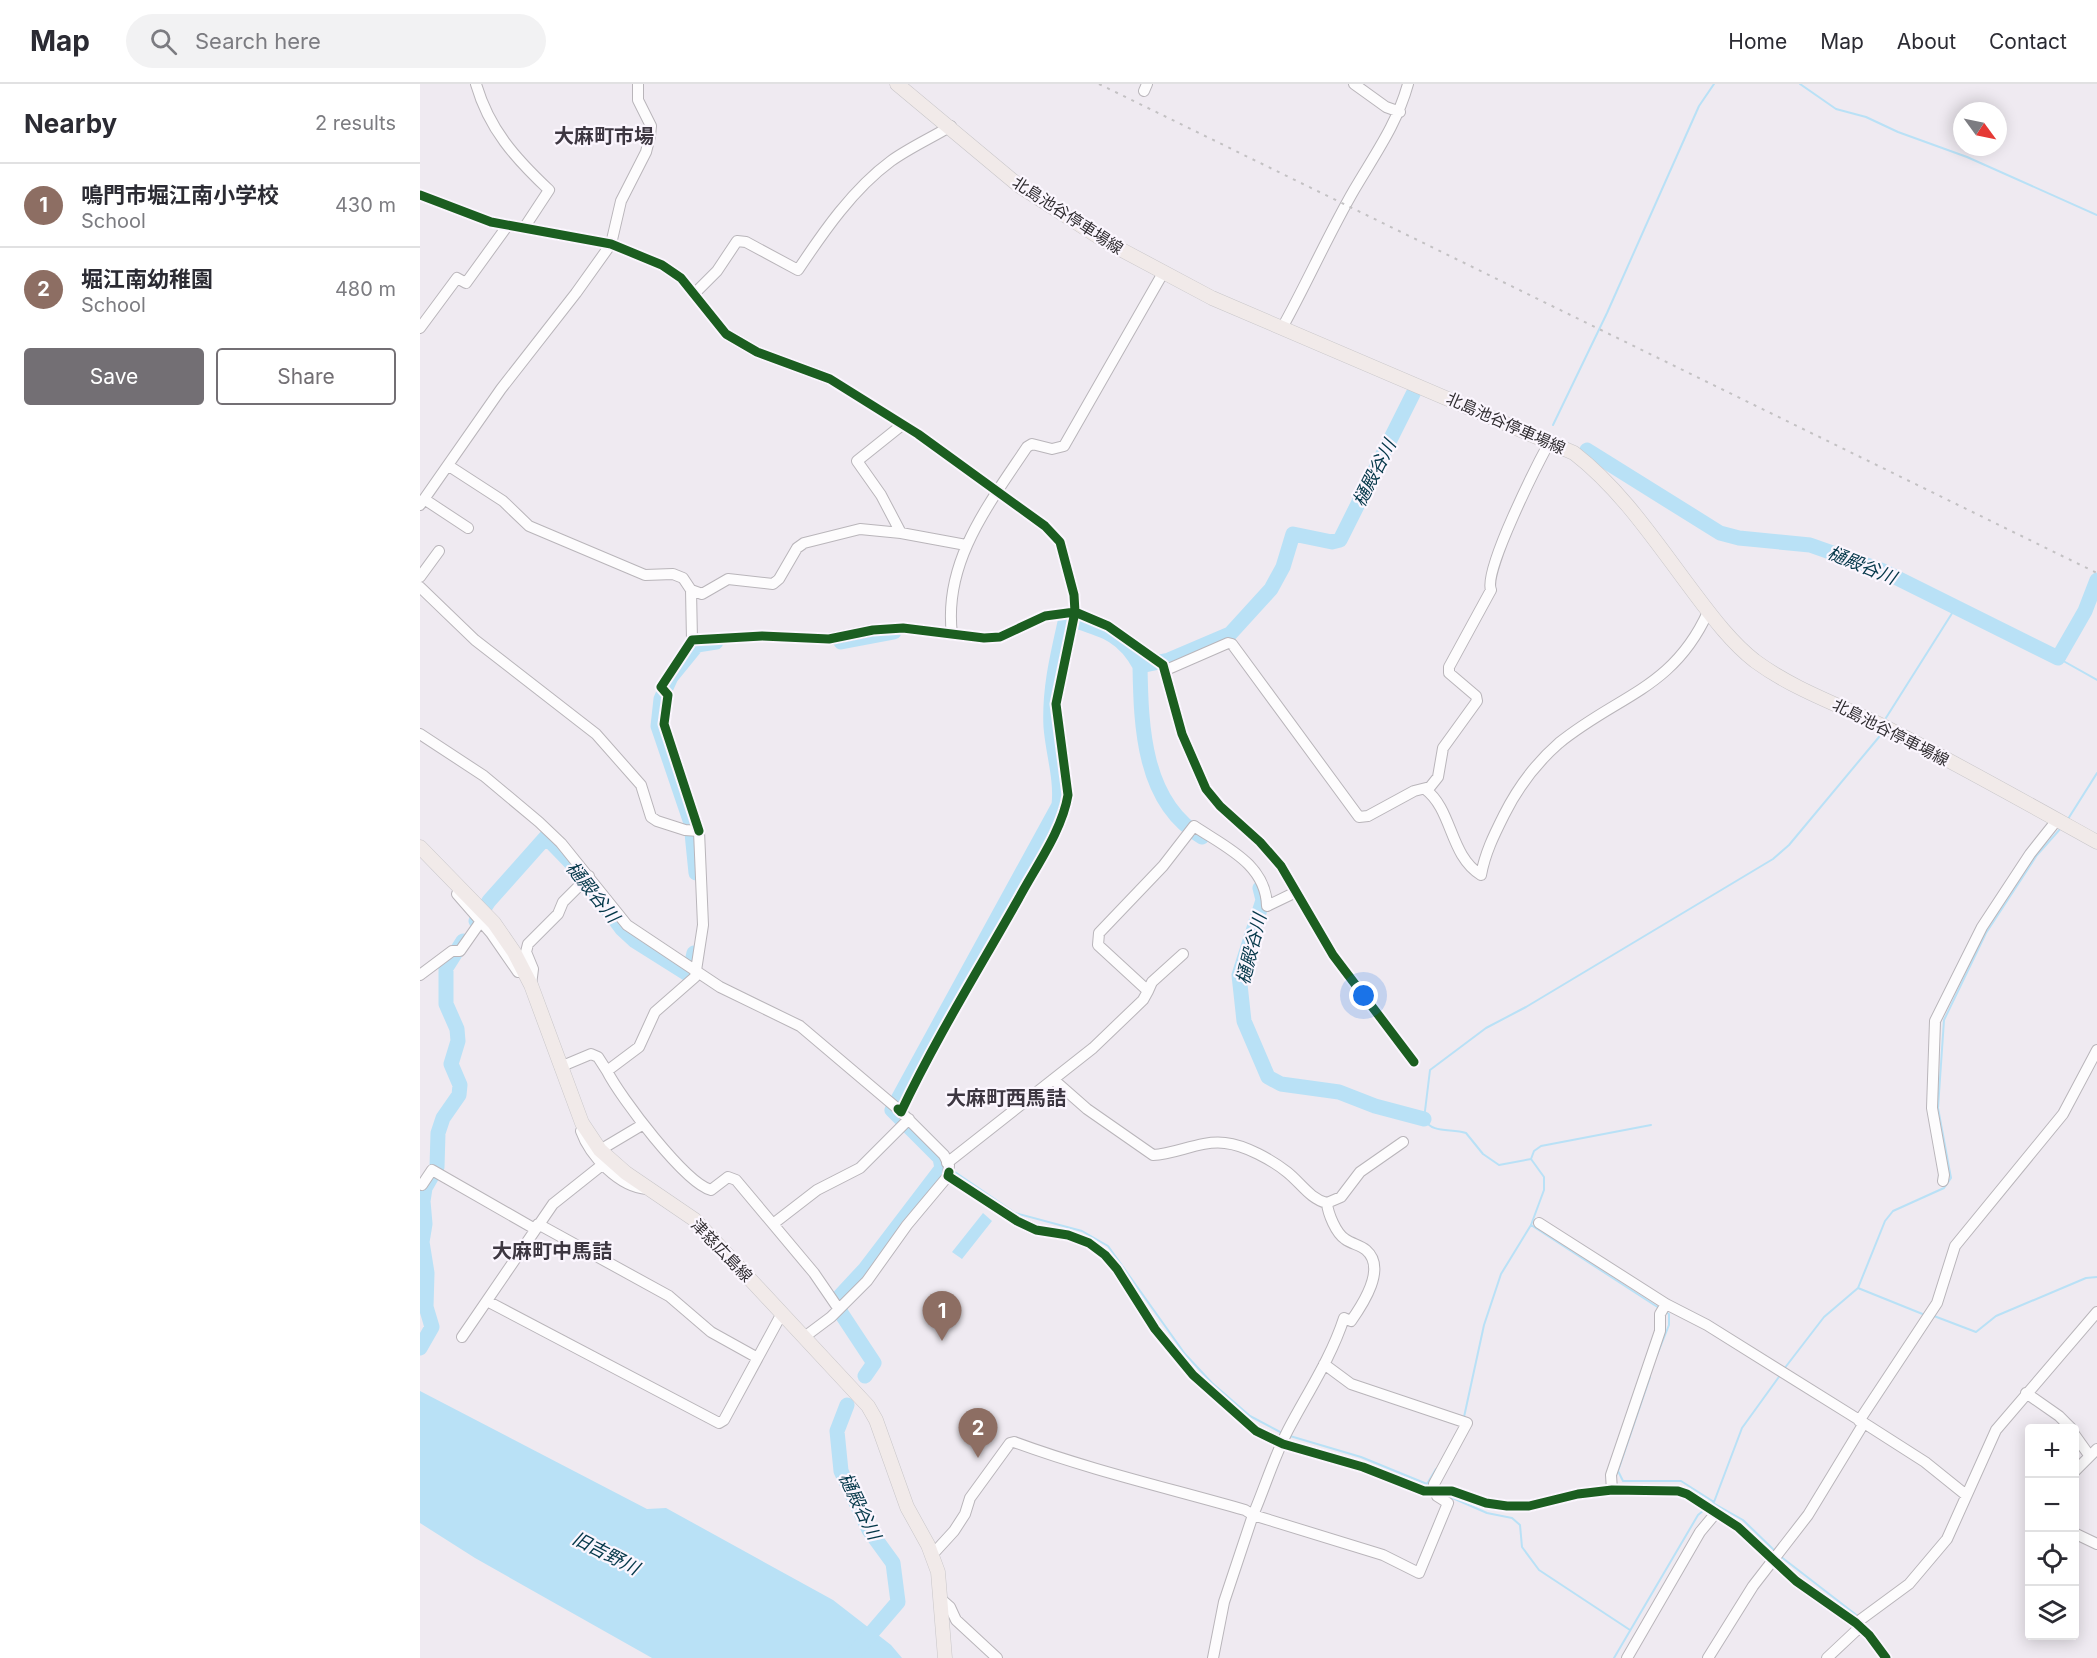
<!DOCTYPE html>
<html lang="en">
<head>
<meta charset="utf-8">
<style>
  body { margin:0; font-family:Inter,"Noto Sans JP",sans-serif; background:#f2f2f3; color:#2b2b33 }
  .controls { position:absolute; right:18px; bottom:18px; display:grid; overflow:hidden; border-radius:6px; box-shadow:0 3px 15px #0003 }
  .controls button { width:54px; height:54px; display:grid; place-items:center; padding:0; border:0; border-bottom:2px solid #e1e1e2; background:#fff; color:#2b2b33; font:30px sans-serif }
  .compass { position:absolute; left:1533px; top:18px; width:54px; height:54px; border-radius:50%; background:#fff; box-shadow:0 3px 15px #0003; rotate:123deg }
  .you { position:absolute; left:944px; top:912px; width:21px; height:21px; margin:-15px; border:4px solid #fff; border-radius:50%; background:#1a73e8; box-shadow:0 0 0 9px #1a73e833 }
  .badge { display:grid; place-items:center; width:39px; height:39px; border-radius:50%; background:#736f74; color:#fff; font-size:20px; font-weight:700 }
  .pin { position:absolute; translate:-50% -50px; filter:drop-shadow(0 2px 3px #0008) }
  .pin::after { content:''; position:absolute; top:32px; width:21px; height:18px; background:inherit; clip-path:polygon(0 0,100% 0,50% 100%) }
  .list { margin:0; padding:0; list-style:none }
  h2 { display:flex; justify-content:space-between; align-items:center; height:78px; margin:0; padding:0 24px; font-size:26px }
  h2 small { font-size:20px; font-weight:400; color:#7c7c81 }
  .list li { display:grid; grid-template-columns:39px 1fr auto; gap:18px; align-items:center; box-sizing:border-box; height:84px; padding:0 24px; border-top:2px solid #e1e1e2 }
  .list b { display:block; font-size:22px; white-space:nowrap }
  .list p { margin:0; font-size:20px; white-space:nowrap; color:#7c7c81 }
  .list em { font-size:20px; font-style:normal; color:#7c7c81 }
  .actions { display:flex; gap:12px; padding:18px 24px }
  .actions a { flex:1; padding:14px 0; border:2px solid #736f74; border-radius:6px; text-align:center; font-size:21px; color:#736f74 }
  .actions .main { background:#736f74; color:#fff }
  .icon { flex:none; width:33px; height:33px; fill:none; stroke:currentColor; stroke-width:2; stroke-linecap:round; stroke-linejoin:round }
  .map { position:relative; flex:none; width:1677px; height:1574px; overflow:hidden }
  header { display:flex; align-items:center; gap:36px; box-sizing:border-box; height:84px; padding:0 30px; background:#fff; border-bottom:2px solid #e1e1e2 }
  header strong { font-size:28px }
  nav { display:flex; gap:33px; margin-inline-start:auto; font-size:21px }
  .search { width:420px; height:54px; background:#f2f2f3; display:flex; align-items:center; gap:15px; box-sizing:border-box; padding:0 21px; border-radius:33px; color:#7c7c81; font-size:22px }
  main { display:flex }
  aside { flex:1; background:#fff }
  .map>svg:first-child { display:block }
</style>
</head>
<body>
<header>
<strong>Map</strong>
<div class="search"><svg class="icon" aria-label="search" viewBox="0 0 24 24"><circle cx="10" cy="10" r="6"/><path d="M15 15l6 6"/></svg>Search here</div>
<nav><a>Home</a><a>Map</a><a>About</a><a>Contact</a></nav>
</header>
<main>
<aside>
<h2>Nearby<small>2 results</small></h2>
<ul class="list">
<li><span class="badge" style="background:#8d6e63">1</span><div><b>鳴門市堀江南小学校</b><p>School</p></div><em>430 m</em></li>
<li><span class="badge" style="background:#8d6e63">2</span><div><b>堀江南幼稚園</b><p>School</p></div><em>480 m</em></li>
</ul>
<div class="actions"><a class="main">Save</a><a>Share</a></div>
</aside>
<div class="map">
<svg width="1677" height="1574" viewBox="0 0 1677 1574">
  <rect width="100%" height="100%" fill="#efeaf1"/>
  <path fill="#b9e1f6" d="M563 1129 572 1137 542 1175 532 1168Z
    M0 1307 227 1425 246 1424 413 1516 471 1561 482 1574H232L55 1474 0 1439Z"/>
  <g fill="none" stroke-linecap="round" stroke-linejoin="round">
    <path stroke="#b9e1f6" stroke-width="2" d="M1380 0 1416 25 1446 33 1478 48 1547 73 1677 131
      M1133 341 1187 229 1279 22 1294 0
      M1638 574 1677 596
      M1464 637 1536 523
      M1648 735 1677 689
      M1111 1075 1114 1067 1121 1062 1231 1041
      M532 1086 595 1129 662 1147 688 1162 765 1270 792 1299 830 1332 862 1349
      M1111 1141 1239 1224
      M1438 1204 1505 1231
      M1514 1232 1556 1248 1576 1232 1666 1194 1677 1193
      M1237 1271 1249 1241V1230L1244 1227
      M1364 1285 1404 1233 1438 1204 1465 1137 1473 1127 1524 1104 1531 1094 1518 1024 1524 936 1566 849 1617 771 1641 744
      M1230 1293 1198 1387 1203 1397H1261L1294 1418 1322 1344 1361 1290
      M1044 1333 1064 1241 1081 1190 1111 1141 1124 1106V1093L1111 1075 1079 1081 1063 1070 1046 1049C1031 1044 1012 1050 1004 1035L1010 986 1066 944 1106 923 1353 775 1369 761 1459 653 1461 646
      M870 1352 941 1373 1007 1400 1016 1385
      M1028 1412 1067 1429 1092 1434 1100 1441 1102 1463 1119 1486 1210 1546
      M1293 1419 1323 1436 1356 1468
      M1360 1472 1439 1533
      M1194 1574 1278 1431 1284 1426"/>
    <path stroke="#b9e1f6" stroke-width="15" d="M1167 366 1300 449 1319 454 1390 461 1461 486 1638 574 1665 527 1677 496
      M421 558 474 548
      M782 753C723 719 721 642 720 582L749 576 810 550 851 505 863 483 873 450 912 458 920 456 993 310
      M276 789 271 739 238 642 241 615 251 593 277 561 296 558
      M840 804 843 816 819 891 824 937 848 993 861 1000 919 1008 955 1022 1004 1035
      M176 810 202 845 215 857 269 891 274 869
      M56 837 69 817 126 753 156 784
      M0 1264 12 1243 6 1223 7 1189 2 1158 5 1140 3 1117 5 1104 17 1083 18 1049 23 1034 39 1011 40 1001 31 980 38 957 37 945 26 920V884L43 857
      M445 1292 454 1279 421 1229 418 1214 445 1185 522 1084 520 1074 472 1026 639 721C642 695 633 669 631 643 629 605 638 570 646 534 680 545 702 548 720 582
      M427 1321 417 1347 421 1387 449 1446 473 1479 478 1518 430 1574"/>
    <defs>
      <path id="minor" d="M56 0C69 45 95 74 129 106L104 144
        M934 0 966 23 980 28
        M724 7 727 0
        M0 111 71 138 191 160 242 181 261 194 306 250 337 268 410 295 498 350 625 442 640 458 654 511 655 528 636 620 648 711C642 747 616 782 599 814 559 885 516 954 481 1028
        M275 209 297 187 317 157 326 158 378 186C404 147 433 105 471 77 489 64 511 54 531 42
        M0 244 37 194 46 199 88 141
        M862 244C887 199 908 151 934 106 955 70 977 40 988 0
        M29 382 83 417 109 442 225 491 253 490 263 494 271 506 272 556
        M4 415 48 444
        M0 421 81 305 156 209 191 160 201 117 226 68 230 52 231 42 218 16V0
        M481 449 546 461
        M0 493 19 467
        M0 503 55 556 176 650 221 701 231 733 237 737 265 746 279 747 283 841 275 893 235 928 219 963 187 987 178 973 171 970 140 983
        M271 506 282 510 308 495 353 500 359 495 377 464 384 459 440 445 481 449 461 411 437 377 482 341
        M532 550C523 478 569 420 607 363L612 360 632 365 644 362 743 189
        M746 586 808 559 812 560 939 733 948 732 994 707 1010 703 1018 693 1023 664 1057 617 1056 612 1029 589V583L1071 506C1063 487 1118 379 1130 357
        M0 650 64 692 119 738 141 759 207 841 300 903 380 942 478 1025 524 1071 529 1081 528 1092 487 1141 447 1197 411 1233 383 1254
        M1005 705C1033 726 1029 771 1061 791 1065 769 1074 751 1084 731 1098 703 1115 680 1139 659 1198 611 1253 605 1288 528
        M279 747 244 640 248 611 241 603 272 556 342 552 409 555 453 546 483 544 564 554 580 553 625 532 655 528 688 542 743 581 762 650 786 705 800 722 840 758 861 782 913 871 994 978
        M37 810 71 849 98 888
        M763 870 732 898 728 907 678 861 679 849 743 782 774 742C805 763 846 780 847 822L876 808
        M0 891 32 867H40L61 837
        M111 901 113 885 106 868 108 860 138 830 143 818 169 792
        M187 987C200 1013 265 1099 291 1106L308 1093 316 1096 394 1189 418 1224
        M634 996 667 1025 733 1071C757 1070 780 1056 805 1059 825 1061 852 1076 867 1088 881 1099 890 1115 907 1119L921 1113 940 1088 983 1058
        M161 1047C170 1072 199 1103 227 1105
        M180 1066 222 1041
        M527 1079 673 964 723 916 728 907
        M528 1092 597 1137 616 1146 648 1151 669 1159 685 1171 697 1185 735 1245 773 1291 836 1347 863 1360 943 1383 1004 1407H1032L1066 1419 1087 1422H1109L1158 1410 1192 1406 1258 1407 1267 1410 1318 1443 1376 1497 1436 1539 1449 1551 1466 1574
        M1523 1097 1524 1091 1512 1024 1515 937 1562 843 1610 770 1637 736
        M0 1100 2 1101 12 1086 115 1145
        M1119 1139 1246 1220 1287 1241 1444 1339 1505 1378 1546 1411
        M118 1140 249 1212 291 1248 336 1273
        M353 1140 397 1106 440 1084 489 1035
        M67 1217 299 1339 304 1336 361 1231
        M42 1253 133 1120 182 1081
        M904 1280 931 1300 1047 1339 1014 1400 1017 1412 1028 1419 999 1489 963 1471 833 1431C845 1403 854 1373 868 1346 888 1308 911 1274 924 1234L931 1237C943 1220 967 1184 946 1166 940 1161 932 1160 925 1155 916 1149 908 1130 907 1119
        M1606 1309 1639 1332 1651 1344
        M1439 1337 1517 1219 1535 1162 1643 1030 1677 966
        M1654 1350 1669 1371
        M1654 1388 1677 1365
        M1192 1406 1191 1391 1240 1247V1230L1246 1220
        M1654 1449 1677 1460
        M512 1471 534 1447 545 1430 550 1414 590 1359 594 1358C670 1386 748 1404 825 1426L833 1431 804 1518 793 1574
        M522 1516 530 1523 536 1536 577 1574
        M1436 1539 1489 1500 1527 1455 1576 1346 1677 1228
        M1207 1574 1280 1448 1295 1430
        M1288 1574 1333 1502 1388 1431 1444 1339
        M1407 1574 1440 1543"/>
      <path id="major" d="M477 0 598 101 685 157 792 214 1154 369C1203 407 1237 460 1275 510 1293 534 1312 559 1335 577 1373 605 1419 621 1461 641 1534 678 1605 718 1677 758
        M0 763 74 839 94 868 111 901 162 1039 180 1066 206 1089 275 1136 448 1322 456 1336 487 1423 508 1461 518 1488 525 1574"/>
    </defs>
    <use href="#minor" stroke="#b9b5ba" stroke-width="12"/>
    <use href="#major" stroke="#c8c6c9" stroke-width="15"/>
    <use href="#minor" stroke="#fdfcfd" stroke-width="10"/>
    <use href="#major" stroke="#f1eae9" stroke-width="14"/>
    <path stroke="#c3c1c3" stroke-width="2" stroke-dasharray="3 6" stroke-linecap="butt" d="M679 0 1677 489"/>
    <defs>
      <path id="cycleway" d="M0 111 71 138 191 160 242 181 261 194 306 250 337 268 410 295 498 350 625 442 640 458 654 511 655 528 636 620 648 711C642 747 616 782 599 814 559 885 516 954 481 1028L478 1025
        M279 747 244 640 248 611 241 603 272 556 342 552 409 555 453 546 483 544 564 554 580 553 625 532 655 528 688 542 743 581 762 650 786 705 800 722 840 758 861 782 913 871 994 978
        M529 1088 528 1092 597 1137 616 1146 648 1151 669 1159 685 1171 697 1185 735 1245 773 1291 836 1347 863 1360 943 1383 1004 1407H1032L1066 1419 1087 1422H1109L1158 1410 1192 1406 1258 1407 1267 1410 1318 1443 1376 1497 1436 1539 1449 1551 1466 1574"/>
    </defs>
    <use href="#cycleway" stroke="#fbf6fe" stroke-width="13"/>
    <use href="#cycleway" stroke="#1b5e20" stroke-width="9"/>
  </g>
  <g text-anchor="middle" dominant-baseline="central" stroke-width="4.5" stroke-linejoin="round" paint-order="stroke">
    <g font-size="16" fill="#302d31" stroke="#fbf6fe">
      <text transform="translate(648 131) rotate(33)">北島池谷停車場線</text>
      <text transform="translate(1086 339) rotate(24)">北島池谷停車場線</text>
      <text transform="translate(1471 648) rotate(27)">北島池谷停車場線</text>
      <text transform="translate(302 1166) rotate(46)">津慈広島線</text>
    </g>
    <g font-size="18" font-style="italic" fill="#043749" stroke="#fbf6fe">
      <text transform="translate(954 389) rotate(-63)">樋殿谷川</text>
      <text transform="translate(1442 481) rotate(22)">樋殿谷川</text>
      <text transform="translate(173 808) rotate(51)">樋殿谷川</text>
      <text transform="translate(831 865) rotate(-76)">樋殿谷川</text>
      <text transform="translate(440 1422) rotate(64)">樋殿谷川</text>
      <text transform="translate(186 1469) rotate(27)">旧吉野川</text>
    </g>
    <g font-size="20" font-weight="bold" fill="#3d3741" stroke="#fbf6fe">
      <text x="184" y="52">大麻町市場</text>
      <text x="586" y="1014">大麻町西馬詰</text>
      <text x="132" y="1167">大麻町中馬詰</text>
    </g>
  </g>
</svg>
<div class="controls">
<button>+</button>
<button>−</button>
<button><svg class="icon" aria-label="locate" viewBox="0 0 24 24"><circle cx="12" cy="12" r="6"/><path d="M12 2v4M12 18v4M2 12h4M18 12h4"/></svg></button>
<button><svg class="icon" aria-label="layers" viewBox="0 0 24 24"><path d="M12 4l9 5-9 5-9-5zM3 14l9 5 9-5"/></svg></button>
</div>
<svg class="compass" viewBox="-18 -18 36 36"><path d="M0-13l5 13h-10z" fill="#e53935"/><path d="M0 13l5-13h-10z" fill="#7c7c81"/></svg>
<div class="you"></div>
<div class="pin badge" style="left:522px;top:1257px;background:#8d6e63">1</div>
<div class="pin badge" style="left:558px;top:1374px;background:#8d6e63">2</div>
</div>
</main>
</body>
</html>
